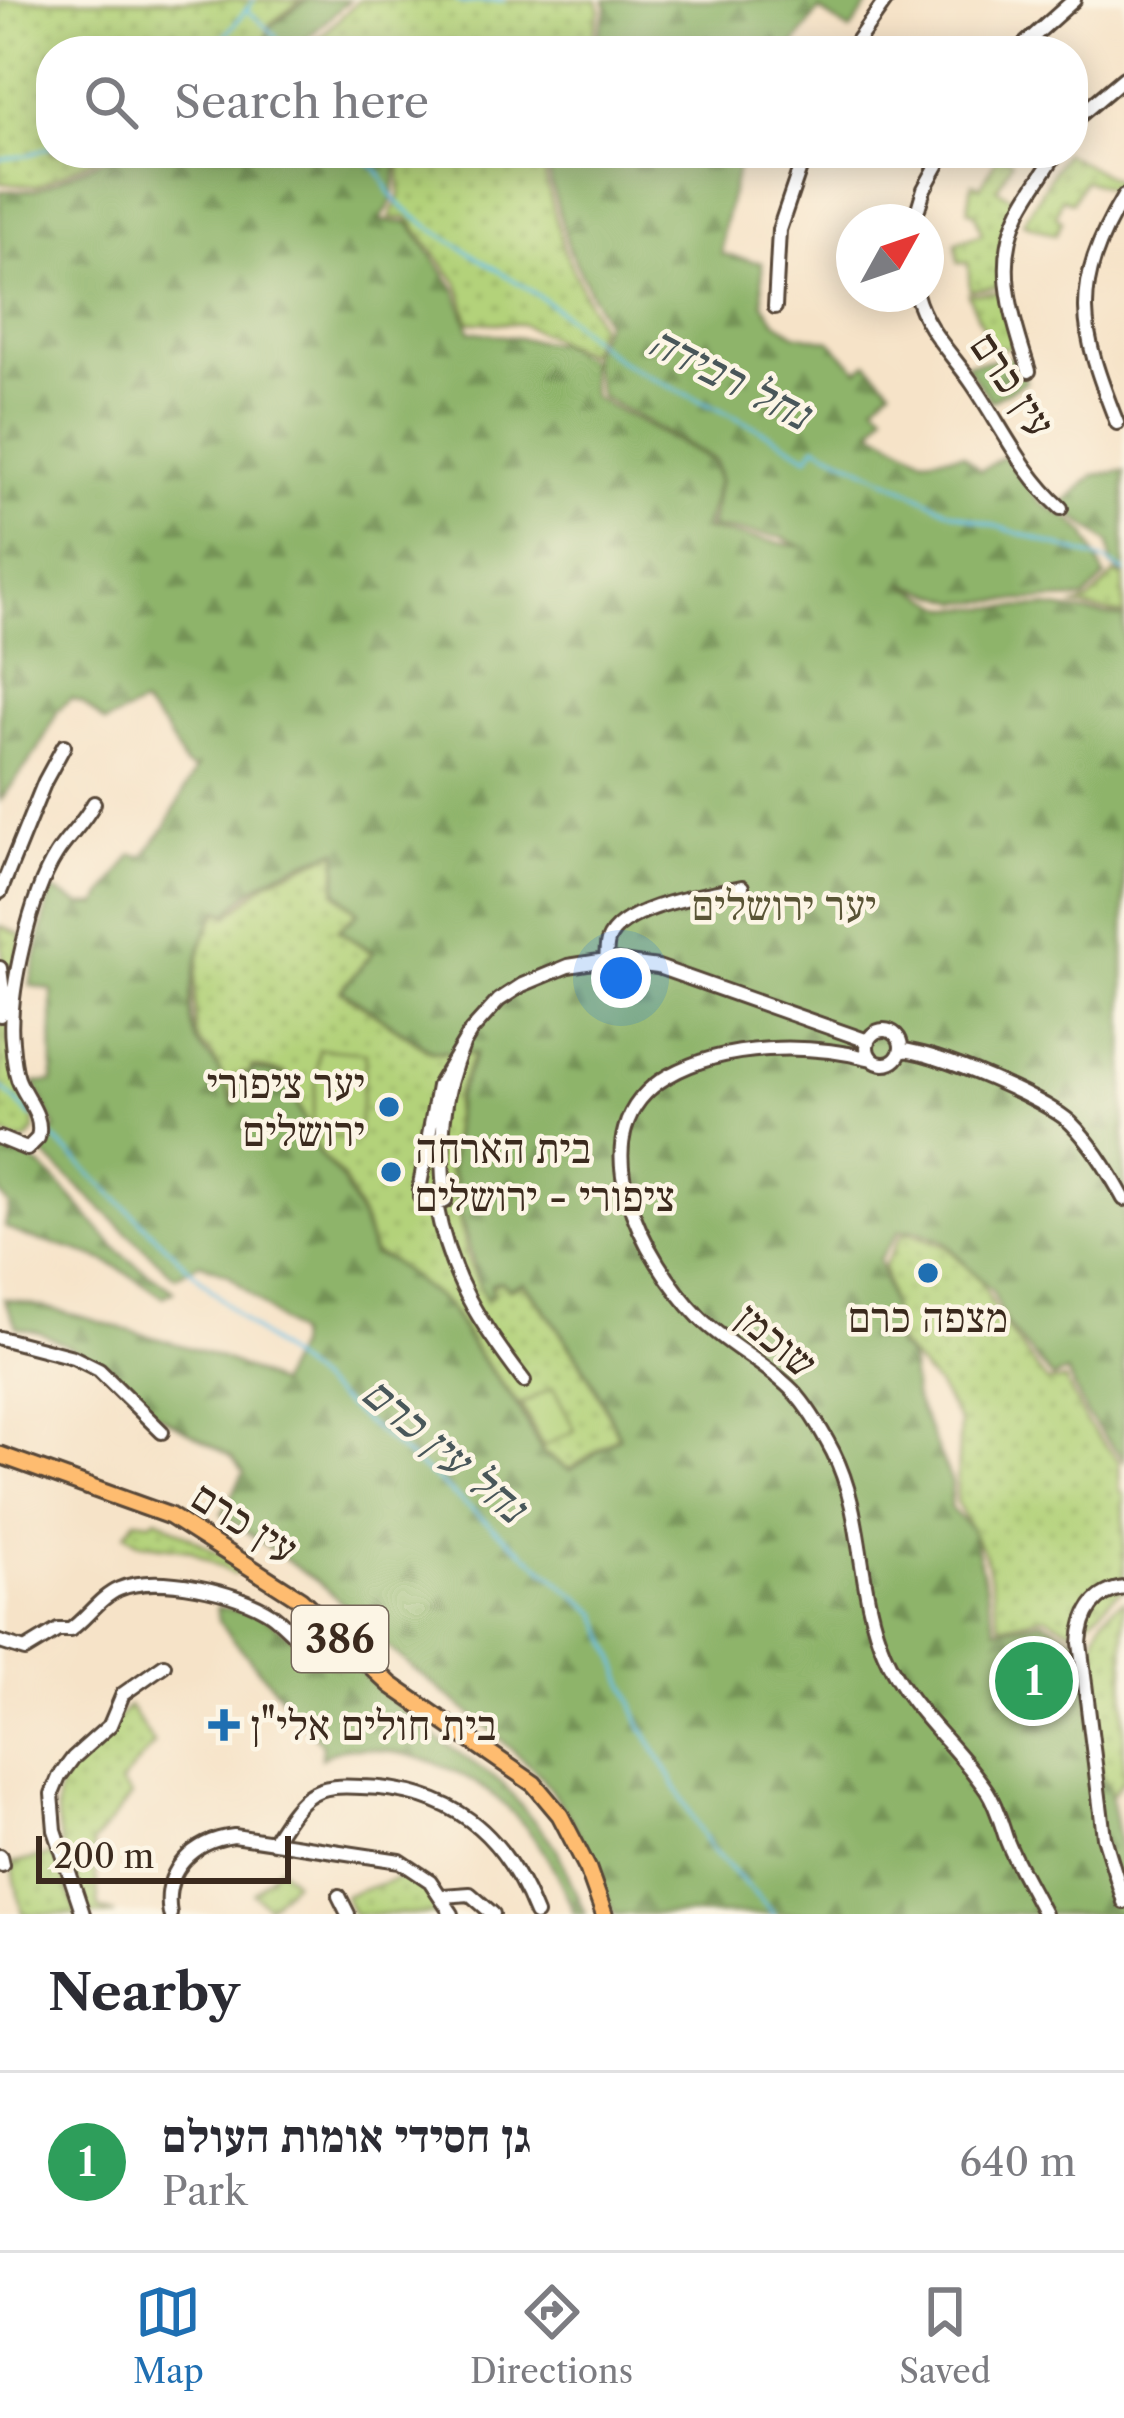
<!DOCTYPE html>
<html lang="en">
<head>
<meta charset="utf-8">
<style>
  body { margin:0; font-family:"Libre Caslon Text","Frank Ruhl Libre",serif; background:#f2f2f3; color:#2b2b33 }
  .compass { position:absolute; left:836px; top:204px; width:108px; height:108px; border-radius:50%; background:#fff; box-shadow:0 6px 30px #0003; rotate:50deg }
  .scale { position:absolute; left:36px; bottom:30px; width:255px; box-sizing:border-box; padding-left:12px; border:6px solid #3b2a1e; border-top:0; font-size:33px; line-height:42px; white-space:nowrap; color:#3b2a1e; -webkit-text-stroke:9px #fcf5e5; paint-order:stroke }
  .you { position:absolute; left:621px; top:978px; width:42px; height:42px; margin:-30px; border:9px solid #fff; border-radius:50%; background:#1a73e8; box-shadow:0 0 0 18px #1a73e833 }
  .badge { display:grid; place-items:center; width:78px; height:78px; border-radius:50%; background:#1f6fb2; color:#fff; font-size:39px; font-weight:700 }
  .pin { position:absolute; translate:-50% -50%; border:6px solid #fff; box-shadow:0 3px 12px #0006 }
  .list { margin:0; padding:0; list-style:none }
  h2 { display:flex; justify-content:space-between; align-items:center; height:156px; margin:0; padding:0 48px; font-size:51px }
  h2 small { font-size:39px; font-weight:400; color:#7c7c81 }
  .list li { display:grid; grid-template-columns:78px 1fr auto; gap:36px; align-items:center; box-sizing:border-box; height:180px; padding:0 48px; border-top:3px solid #e1e1e2 }
  .list b { display:block; font-size:45px; white-space:nowrap }
  .list p { margin:0; font-size:39px; white-space:nowrap; color:#7c7c81 }
  .list em { font-size:39px; font-style:normal; color:#7c7c81 }
  .icon { flex:none; width:66px; height:66px; fill:none; stroke:currentColor; stroke-width:2; stroke-linecap:round; stroke-linejoin:round }
  .map { position:relative; flex:none; width:1124px; height:1914px; overflow:hidden }
  .search { position:absolute; background:#fff; box-shadow:0 6px 30px #0003; left:36px; right:36px; top:36px; height:132px; display:flex; align-items:center; gap:30px; box-sizing:border-box; padding:0 42px; border-radius:48px; color:#7c7c81; font-size:45px }
  .sheet { height:336px; background:#fff }
  nav { display:flex; justify-content:space-around; align-items:center; box-sizing:border-box; height:168px; border-top:3px solid #e1e1e2; background:#fff; font-size:33px; color:#7c7c81 }
  nav a { display:grid; justify-items:center; gap:6px }
  nav .on { color:#1f6fb2 }
  .map>svg:first-child { display:block }
</style>
</head>
<body>
<div class="map">
<svg width="1124" height="1914" viewBox="0 0 1124 1914">
  <defs>
    <pattern id="green-dots" width="8" height="8" patternUnits="userSpaceOnUse" patternTransform="scale(3)"><rect width="8" height="8" fill="#b3d27a"/><path d="M2 2h.1M6 6h.1" fill="none" stroke="#9bb469" stroke-width="1.8" stroke-linecap="round"/></pattern>
    <pattern id="forest-firs" width="22" height="20" patternUnits="userSpaceOnUse" patternTransform="scale(3)"><rect width="22" height="20" fill="#8eb46a"/><path d="M5 1l3.5 6h-7zM16 11l3.5 6h-7z" fill="#759357"/></pattern>
  </defs>
  <rect width="100%" height="100%" fill="#fcf5e5"/>
  <filter id="ink" filterUnits="userSpaceOnUse"><feTurbulence type="fractalNoise" baseFrequency=".00833" numOctaves="2"/><feDisplacementMap in="SourceGraphic" scale="24" xChannelSelector="R" yChannelSelector="G"/><feConvolveMatrix kernelMatrix="1 2 1 2 8 2 1 2 1" color-interpolation-filters="sRGB"/></filter>
  <filter id="wash" filterUnits="userSpaceOnUse"><feTurbulence type="fractalNoise" baseFrequency=".004" numOctaves="4" result="noise"/><feDisplacementMap in="SourceGraphic" scale="48" xChannelSelector="R" yChannelSelector="G"/><feGaussianBlur stdDeviation="2.7" result="paint"/><feColorMatrix in="noise" values="0 0 0 0 0 0 0 0 0 0 0 0 0 0 0 0 0 1.4 0 .05"/><feComposite in="paint" operator="in"/></filter>
  <g filter="url(#wash)">
    <rect width="100%" height="100%" fill="#f6e3c8"/>
    <path fill="url(#green-dots)" stroke="#777e4c" stroke-width="3" d="M0 0H302L270 24 265 41 253 51H51V153H107L37 186 0 183Z
      M359 0H597L600 10 589 51H316L313 44Z
      M394 153H539L564 250 599 326 587 354 521 324 469 322 459 285 408 218H390L400 196V156Z
      M1064 153 1119 182 1114 190 1084 180 1072 202 1062 198 1056 216 1062 221 1055 235 1023 223Z
      M999 154 1012 161 997 189 1017 201 1002 240 998 287 970 290 968 263H958L956 243 982 234 975 213 968 210 972 183 981 186Z
      M999 292 1017 347 992 348 968 294Z
      M1115 573 1124 578V615L1075 606 1089 601Z
      M337 851 335 892 357 912 337 930 372 953 340 991 432 1053 474 1054 455 1098 449 1173 454 1180 453 1190 468 1260 486 1300 493 1296 492 1286 500 1282 509 1290 523 1284C562 1330 594 1381 618 1436L570 1469 544 1453 517 1402 477 1352 449 1306 389 1259 375 1254 364 1221 342 1176 320 1154 285 1073 252 1066 249 1074 243 1072 233 1083 235 1104 213 1056 197 1040C193 997 192 946 220 910L228 916 268 881Z
      M0 926 21 935 8 1042 34 1118V1131L27 1140 17 1141 0 1132V1038L6 991Z
      M910 1233 945 1246 981 1281 1001 1321 1047 1382 1065 1380 1086 1422 1119 1461 1120 1491 1124 1495V1589C1103 1600 1096 1624 1073 1630L1045 1616 1000 1626 985 1555 956 1502 960 1423 937 1385 898 1344 884 1266 901 1235Z
      M157 1518 247 1570 233 1574 190 1550 139 1543 125 1534 136 1520 150 1522Z
      M1124 1601V1779L1109 1800 1103 1782C1098 1734 1069 1624 1124 1601Z
      M129 1706 154 1744 120 1784 131 1796 93 1844 99 1908 115 1914H86C72 1873 43 1818 64 1776 76 1754 112 1727 129 1706Z
      M55 1854 77 1914H22L12 1864Z
      M279 1867 294 1881 268 1907 253 1893Z
      M402 1877 421 1878 446 1914H353L344 1896Z"/>
    <path fill="url(#forest-firs)" stroke="#646f44" stroke-width="3" fill-rule="evenodd" d="M307 0H349L304 41 311 51H256L267 42 270 27Z
      M604 0H872L850 31 819 10 790 51H593L607 7Z
      M117 153H375L397 165 393 200 380 221 409 223 455 289 470 331 559 344 588 360 593 397 712 461 718 480 705 530 803 547 781 537 710 528 720 479 715 460 600 396 590 356 605 322 569 249 543 153H741L723 229 722 254 762 263 763 303 775 321 795 334 830 341 858 370 868 363 891 387 875 403 885 412 873 430 924 458 963 454 980 471 1004 456 1041 503 1069 519 1086 535 1105 577 1084 599 960 602 902 583 949 608 1047 607 1124 618V1460L1087 1415 1067 1372 1052 1378 1007 1325 992 1291 945 1242 914 1230 899 1231 879 1260 891 1306 896 1346 910 1358 914 1395 952 1483 950 1508 972 1530 996 1629 1043 1621 1095 1649 1100 1694 1089 1706 1099 1775 1109 1787 1124 1868V1914H614L573 1822 540 1775 488 1728 392 1651 325 1587 222 1514 244 1472 232 1457 156 1413 106 1365 42 1333 17 1327 4 1299C49 1307 91 1319 134 1332 184 1346 233 1358 277 1385L295 1349 296 1335 229 1275 200 1263 175 1277 41 1152 55 1127 34 1083 53 1082 52 990 30 985 51 889 81 905H97L132 855 144 856 165 828 198 765 193 770 184 765 165 729 142 705 105 723 82 702 71 698 58 710 38 750 0 801V191L37 190ZM338 850 337 891 359 912 340 930 374 952 342 990 432 1051 476 1053 457 1098 451 1173 456 1180 454 1190 479 1285 486 1298 491 1295V1284L501 1281 509 1288 524 1282C563 1329 596 1381 620 1437L570 1471 543 1454 515 1403 476 1353 448 1307 389 1260 373 1255 362 1221 340 1177 319 1155 284 1075 251 1069V1075L244 1074 235 1084 239 1101 234 1106C228 1092 223 1076 214 1063 210 1056 201 1051 197 1042 182 1009 197 937 219 909L228 914C255 878 297 864 338 850Z
      M1016 357 1026 381 991 401 965 364Z
      M1124 471V575L1112 566 1109 543 1075 518 1064 503 1094 475Z
      M0 1141C53 1165 80 1211 119 1251 135 1267 157 1277 174 1291L163 1297C139 1280 115 1264 87 1254 60 1244 30 1241 5 1227L9 1206 0 1193Z
      M217 1607 260 1614 329 1664 338 1668 353 1665 420 1726 502 1783 556 1847 585 1914H574C542 1826 481 1763 385 1751 362 1748 341 1744 321 1758L322 1745 219 1622Z"/>
    <path fill="#b3d27a" stroke="#777e4c" stroke-width="3" d="M319 1049 366 1053 358 1139 311 1135Z
      M553 1388 575 1430 543 1447 521 1404Z"/>
    <g fill="none" stroke-linecap="round" stroke-linejoin="round">
      <path stroke="#6ac1e7" stroke-width="3" d="M456 0 463 3 504 0
        M247 10 273 33 285 51
        M213 51 254 0
        M350 153C394 171 375 184 405 209 448 243 498 268 543 299 571 318 594 345 622 362 683 397 749 418 808 457L816 445 952 512 1106 561 1124 572
        M0 159 25 156 51 147
        M0 1086 32 1117
        M43 1128 247 1324 598 1614 642 1727 711 1849 774 1914"/>
    </g>
  </g>
  <g filter="url(#ink)">
    <g fill="none" stroke-linecap="round" stroke-linejoin="round">
      <defs>
        <path id="minor" d="M850 51 886 0
          M1017 51 1074 0
          M1073 121 1124 78
          M914 222 924 189 944 153
          M916 294C925 329 952 354 972 383 1001 425 1022 473 1061 508
          M775 307 779 230 805 153
          M1029 371C1013 318 993 265 1020 211 1030 191 1045 172 1056 153
          M1117 423C1080 329 1069 288 1124 196
          M0 892 45 781 64 746
          M606 960C607 954 606 947 608 941 620 906 709 894 742 887
          M0 968 3 992 0 1015
          M867 1047a17 17 0 1 1 34 0a17 17 0 1 1-34 0Z
          M463 1045C441 1096 439 1146 445 1201L433 1205 420 1197V1185L438 1086 471 1031 499 1000 522 985 568 966 606 960 658 967 868 1041
          M901 1050C936 1052 1046 1099 1071 1123 1093 1145 1110 1173 1124 1199
          M872 1059C808 1043 726 1043 668 1076 573 1131 644 1261 700 1318 728 1346 766 1363 793 1391 809 1408 822 1431 833 1452 865 1515 856 1588 884 1653 908 1709 954 1742 987 1791 997 1806 1001 1824 1007 1841 1017 1866 1032 1890 1044 1914
          M0 1138 27 1149 38 1138C44 1115 26 1100 18 1079 14 1067 13 1054 12 1042 7 995 31 894 56 855 68 836 84 823 94 803
          M436 1204C450 1278 479 1322 524 1381
          M0 1338 73 1357 99 1370 162 1432
          M1124 1588C1094 1592 1082 1614 1080 1643L1104 1837 1124 1902
          M0 1642 25 1650 58 1630H70C87 1618 100 1597 119 1589 157 1573 239 1592 271 1614 287 1625 303 1648 322 1654 332 1657 339 1652 347 1646
          M273 1841C283 1826 293 1808 307 1797 323 1785 343 1786 361 1787 451 1789 503 1831 536 1914
          M0 1856 2 1865
          M339 1896 348 1914
          M443 1896 470 1894 493 1914
          M83 1914 55 1830 52 1794 59 1777 73 1758 110 1725 123 1694 164 1665
          M170 1914C162 1871 193 1841 234 1836L400 1861 430 1881 452 1914"/>
        <path id="major" d="M0 1455 170 1516 300 1599 391 1685 534 1784 560 1815 588 1869 604 1914"/>
      </defs>
      <use href="#minor" stroke="#574638" stroke-width="18"/>
      <use href="#major" stroke="#574638" stroke-width="21"/>
      <use href="#minor" stroke="#fff" stroke-width="12"/>
      <use href="#major" stroke="#febc70" stroke-width="15"/>
    </g>
  </g>
  <g fill="#1f6fb2" stroke="#fcf5e5" stroke-width="4.5">
    <circle cx="389" cy="1107" r="12"/>
    <circle cx="391" cy="1172" r="12"/>
    <circle cx="928" cy="1273" r="12"/>
    <path d="M218 1707h12v12h12v12h-12v12h-12v-12h-12v-12h12z"/>
  </g>
  <g text-anchor="middle" dominant-baseline="central" stroke-width="9" stroke-linejoin="round" paint-order="stroke">
    <rect fill="#fcf5e5" stroke="#75675a" stroke-width="3" x="292" y="1606" width="96" height="66" rx="9"/>
    <g font-size="39" font-weight="bold" fill="#3b2a1e">
      <text x="340" y="1639">386</text>
    </g>
    <g font-size="42" fill="#3b2a1e" stroke="#fcf5e5">
      <text transform="translate(1013 384) rotate(56)">עין כרם</text>
      <text transform="translate(777 1340) rotate(40)">שוכמן</text>
      <text transform="translate(245 1522) rotate(32)">עין כרם</text>
    </g>
    <g font-size="42" fill="#595435" stroke="#fcf5e5">
      <text x="784" y="905">יער ירושלים</text>
    </g>
    <g font-size="42" fill="#3b2a1e" stroke="#fcf5e5" text-anchor="start">
      <text x="365" y="1083" text-anchor="end">יער ציפורי<tspan x="365" dy="48">ירושלים</tspan></text>
      <text x="415" y="1148">בית הארחה<tspan x="415" dy="48">ציפורי - ירושלים</tspan></text>
      <text x="928" y="1317" text-anchor="middle">מצפה כרם</text>
      <text x="251" y="1725">בית חולים אלי"ן</text>
    </g>
    <g font-size="45" font-style="italic" fill="#49575a" stroke="#fcf5e5">
      <text transform="translate(730 377) rotate(27)">נחל רבידה</text>
      <text transform="translate(445 1449) rotate(40)">נחל עין כרם</text>
    </g>
  </g>
</svg>
<svg class="compass" viewBox="-18 -18 36 36"><path d="M0-13l5 13h-10z" fill="#e53935"/><path d="M0 13l5-13h-10z" fill="#7c7c81"/></svg>
<div class="scale">200 m</div>
<div class="you"></div>
<div class="pin badge" style="left:1034px;top:1681px;background:#2e9e5b">1</div>
<div class="search"><svg class="icon" aria-label="search" viewBox="0 0 24 24"><circle cx="10" cy="10" r="6"/><path d="M15 15l6 6"/></svg>Search here</div>
</div>
<section class="sheet">
<h2>Nearby<small></small></h2>
<ul class="list">
<li><span class="badge" style="background:#2e9e5b">1</span><div><b>גן חסידי אומות העולם</b><p>Park</p></div><em>640 m</em></li>
</ul>
</section>
<nav>
<a class="on"><svg class="icon" aria-label="map" viewBox="0 0 24 24"><path d="M3 6l6-2 6 2 6-2v14l-6 2-6-2-6 2zM9 4v14M15 6v14"/></svg>Map</a>
<a><svg class="icon" aria-label="directions" viewBox="0 0 24 24"><path d="M12 3l9 9-9 9-9-9zM9 14v-3h6M13 9l2 2-2 2"/></svg>Directions</a>
<a><svg class="icon" aria-label="saved" viewBox="0 0 24 24"><path d="M7 4h10v16l-5-4-5 4z"/></svg>Saved</a>
</nav>
</body>
</html>
